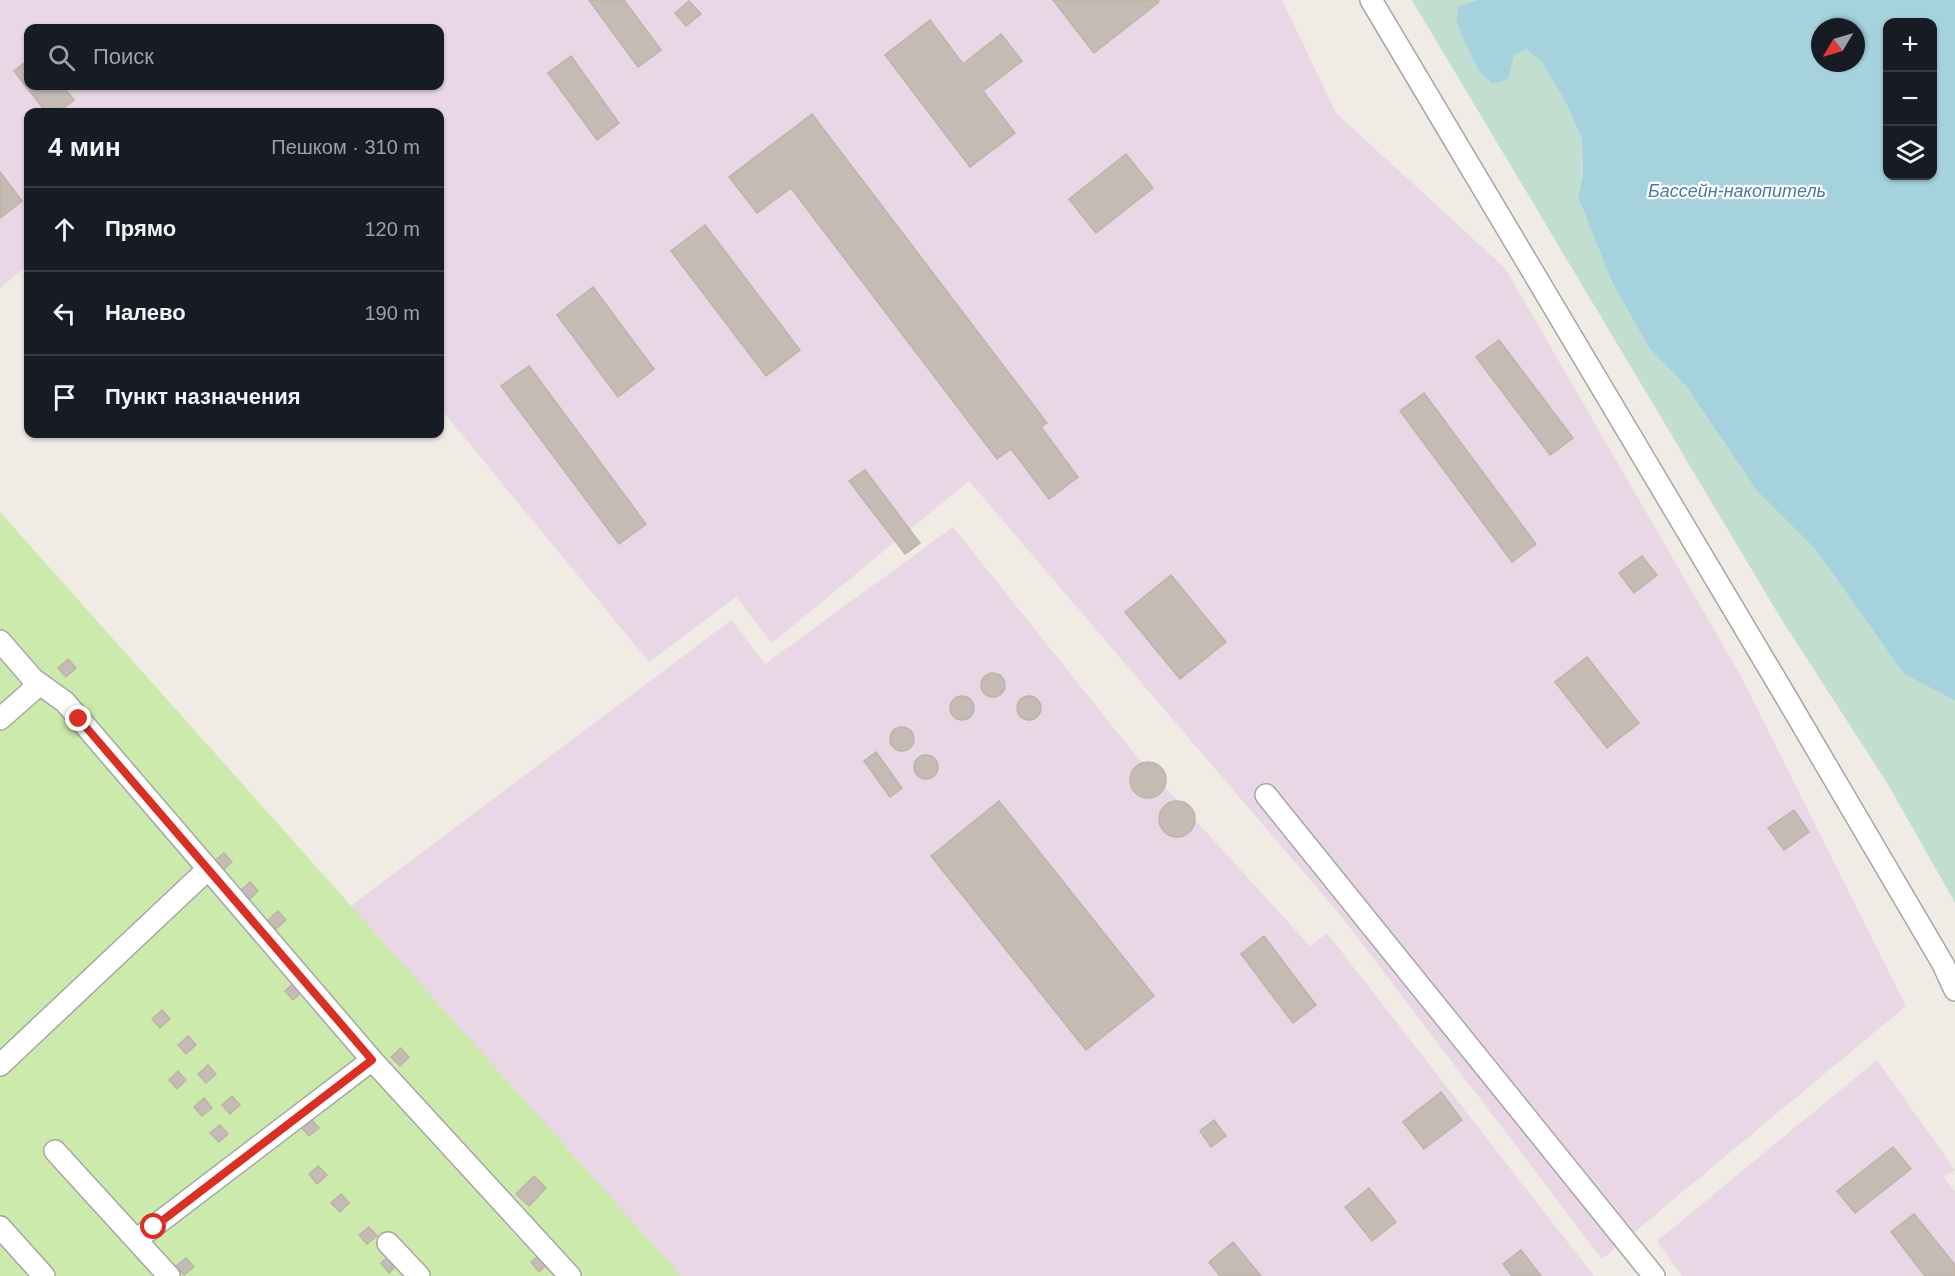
<!DOCTYPE html>
<html lang="ru">
<head>
<meta charset="utf-8">
<style>
  body { margin:0; font-family:Arial,sans-serif; background:#20242c; color:#f1f3f6 }
  .controls { position:absolute; right:18px; top:18px; display:grid; overflow:hidden; border-radius:12px; box-shadow:0 2px 4px #0004 }
  .controls button { width:54px; height:54px; display:grid; place-items:center; padding:0; border:0; border-bottom:2px solid #363941; background:#171b24; color:#f1f3f6; font:30px sans-serif }
  .compass { position:absolute; left:1811px; top:18px; width:54px; height:54px; border-radius:50%; background:#171b24; box-shadow:0 2px 4px #0004; rotate:232deg }
  .stop { position:absolute; width:18px; height:18px; margin:-14px; border:4px solid #d93025; border-radius:50%; background:#fff }
  .stop.end { background:#d93025; border-color:#fff; box-shadow:0 2px 6px #0008 }
  .list { margin:0; padding:0; list-style:none }
  h2 { display:flex; justify-content:space-between; align-items:center; height:78px; margin:0; padding:0 24px; font-size:26px }
  h2 small { font-size:20px; font-weight:400; color:#9ea1a6 }
  .list li { display:grid; grid-template-columns:39px 1fr auto; gap:18px; align-items:center; box-sizing:border-box; height:84px; padding:0 24px; border-top:2px solid #363941 }
  .list b { display:block; font-size:22px; white-space:nowrap }
  .list em { font-size:20px; font-style:normal; color:#9ea1a6 }
  .icon { flex:none; width:33px; height:33px; fill:none; stroke:currentColor; stroke-width:2; stroke-linecap:round; stroke-linejoin:round }
  .map { position:relative; flex:none; width:1955px; height:1276px; overflow:hidden }
  .search { position:absolute; background:#171b24; box-shadow:0 2px 4px #0004; left:24px; top:24px; width:420px; height:66px; display:flex; align-items:center; gap:15px; box-sizing:border-box; padding:0 21px; border-radius:12px; color:#9ea1a6; font-size:22px }
  .panel { position:absolute; background:#171b24; box-shadow:0 2px 4px #0004; left:24px; top:108px; width:420px; height:330px; border-radius:12px }
  .map>svg:first-child { display:block }
</style>
</head>
<body>
<div class="map">
<svg width="1955" height="1276" viewBox="0 0 1955 1276">
  <rect width="100%" height="100%" fill="#f0ece5"/>
  <path fill="#e9d7e6" fill-rule="evenodd" d="M0 0H1282L1336 113 1505 268 1742 678 1906 1006 1602 1259 1341 916 969 481 772 643 736 597 649 662 440 408V112H28V265L0 288ZM28 28H440V86H28Z
    M953 527 1133 752 1310 946 1327 933 1594 1276H669L344 911 731 620 765 664Z
    M1877 1060 1955 1170 1943 1177 1955 1191V1276H1682L1657 1241Z"/>
  <path fill="#cceaab" d="M0 512 681 1276H0Z"/>
  <path fill="#c2ded0" d="M1412 0H1479L1456 21 1479 71 1509 78 1514 55 1525 48 1542 62 1567 105 1582 139 1583 175 1578 197 1611 280 1649 348 1686 386 1757 491 1816 550 1904 674 1955 698V903L1889 786 1780 617Z"/>
  <path fill="#a5d2dd" fill-rule="evenodd" d="M1479 0H1955V700L1904 674 1816 550 1757 491 1686 386 1649 348 1611 280 1578 197 1583 175 1582 139 1567 105 1542 62 1526 49 1514 55 1509 78 1493 84 1479 71 1463 38 1456 21 1459 6ZM1888 22H1932V176H1888ZM1820 27H1856V63H1820Z"/>
  <path fill="#c4bbb4" stroke="#c1b2a7" stroke-width="1.5" d="M589 0H624L661 50 638 67Z
    M1053 0H1158L1159 2 1094 53Z
    M689 1 701 14 686 26 675 13Z
    M930 20 963 64 1001 34 1022 61 983 91 1015 133 970 167 885 55Z
    M571 56 619 123 597 140 548 73Z
    M28 60V86H63L74 100 58 112H46L14 71Z
    M812 114 1047 423 1041 427 1078 477 1049 499 1011 449 997 459 791 188 757 213 729 177Z
    M1126 154 1153 188 1096 233 1069 199Z
    M0 172 22 201 0 218Z
    M705 225 800 350 766 376 671 251Z
    M593 287 654 369 618 397 557 315Z
    M1499 340 1573 438 1550 455 1476 357Z
    M529 366 646 524 619 544 501 386Z
    M1424 393 1536 544 1512 562 1400 411Z
    M865 470 920 543 905 554 849 481Z
    M1642 556 1657 575 1634 593 1619 573Z
    M1171 575 1226 642 1180 679 1125 612Z
    M1587 657 1639 723 1607 748 1555 682Z
    M68 659 76 668 66 677 58 668Z
    M981 685a12 12 0 1 1 24 0a12 12 0 1 1-24 0Z
    M950 708a12 12 0 1 1 24 0a12 12 0 1 1-24 0Z
    M1017 708a12 12 0 1 1 24 0a12 12 0 1 1-24 0Z
    M890 739a12 12 0 1 1 24 0a12 12 0 1 1-24 0Z
    M876 752 902 788 890 797 864 761Z
    M914 767a12 12 0 1 1 24 0a12 12 0 1 1-24 0Z
    M1130 780a18 18 0 1 1 36 0a18 18 0 1 1-36 0Z
    M999 801 1154 996 1086 1050 931 856Z
    M1159 819a18 18 0 1 1 36 0a18 18 0 1 1-36 0Z
    M1794 810 1809 832 1784 850 1768 828Z
    M224 853 232 862 222 871 214 861Z
    M250 882 258 891 249 900 240 891Z
    M278 911 286 920 276 929 268 920Z
    M1264 936 1316 1005 1293 1023 1241 954Z
    M294 983 302 992 293 1000 285 991Z
    M162 1010 170 1019 160 1028 152 1019Z
    M188 1036 196 1045 186 1054 178 1045Z
    M401 1048 409 1057 400 1066 391 1057Z
    M208 1065 216 1074 206 1083 198 1074Z
    M178 1071 186 1080 177 1089 169 1080Z
    M1441 1092 1462 1120 1424 1149 1403 1122Z
    M232 1096 240 1105 230 1114 222 1105Z
    M204 1098 212 1108 202 1116 194 1107Z
    M310 1118 319 1128 309 1136 301 1127Z
    M1214 1120 1226 1136 1211 1147 1200 1131Z
    M220 1125 228 1134 219 1142 210 1133Z
    M1893 1147 1911 1169 1855 1213 1837 1191Z
    M318 1166 327 1175 317 1184 309 1174Z
    M534 1176 546 1188 529 1206 516 1194Z
    M1369 1188 1396 1222 1372 1241 1345 1207Z
    M341 1194 349 1203 340 1212 331 1203Z
    M1914 1214 1955 1265V1276H1925L1891 1232Z
    M369 1227 377 1236 367 1244 359 1235Z
    M1233 1242 1261 1276H1220L1209 1262Z
    M1521 1250 1541 1276H1512L1503 1264Z
    M541 1254 549 1263 539 1272 531 1262Z
    M390 1255 398 1264 389 1273 381 1263Z
    M186 1258 194 1267 184 1275 176 1266Z"/>
  <g fill="none" stroke-linecap="round" stroke-linejoin="round">
    <defs>
      <path id="minor" d="M1371 0 1786 697 1943 964 1955 990
        M0 641 33 679 65 702 372 1060 570 1276
        M0 719 33 690V679
        M1266 795 1654 1276
        M0 1065 208 869
        M55 1151 169 1276
        M0 1227 44 1276
        M136 1240 372 1060
        M388 1243 419 1276"/>
    </defs>
    <use href="#minor" stroke="#a6a6a6" stroke-width="24"/>
    <use href="#minor" stroke="#fff" stroke-width="21"/>
  </g>
  <g fill="none" stroke-linecap="round" stroke-linejoin="round">
    <path stroke="#d93025" stroke-width="8" d="M79 719 372 1060 154 1227"/>
  </g>
  <g text-anchor="middle" dominant-baseline="central" stroke-width="4.5" stroke-linejoin="round" paint-order="stroke">
    <g font-size="18" font-style="italic" fill="#487aa7" stroke="#fff">
      <text x="1737" y="191">Бассейн-накопитель</text>
    </g>
  </g>
</svg>
<div class="controls">
<button>+</button>
<button>−</button>
<button><svg class="icon" aria-label="layers" viewBox="0 0 24 24"><path d="M12 4l9 5-9 5-9-5zM3 14l9 5 9-5"/></svg></button>
</div>
<svg class="compass" viewBox="-18 -18 36 36"><path d="M0-13l5 13h-10z" fill="#e53935"/><path d="M0 13l5-13h-10z" fill="#9ea1a6"/></svg>
<div class="stop" style="left:154px;top:1227px"></div>
<div class="stop end" style="left:79px;top:719px"></div>
<div class="search"><svg class="icon" aria-label="search" viewBox="0 0 24 24"><circle cx="10" cy="10" r="6"/><path d="M15 15l6 6"/></svg>Поиск</div>
<section class="panel">
<h2>4 мин<small>Пешком · 310 m</small></h2>
<ul class="list">
<li><svg class="icon" aria-label="ahead" viewBox="0 0 24 24"><path d="M12 20V5M6 11l6-6 6 6"/></svg><div><b>Прямо</b></div><em>120 m</em></li>
<li><svg class="icon" aria-label="left" viewBox="0 0 24 24"><path d="M17 20v-9H6M10 6l-5 5 5 5"/></svg><div><b>Налево</b></div><em>190 m</em></li>
<li><svg class="icon" aria-label="arrive" viewBox="0 0 24 24"><path d="M6 21V4h12l-3 4 3 4H6"/></svg><div><b>Пункт назначения</b></div></li>
</ul>
</section>
</div>
</body>
</html>
